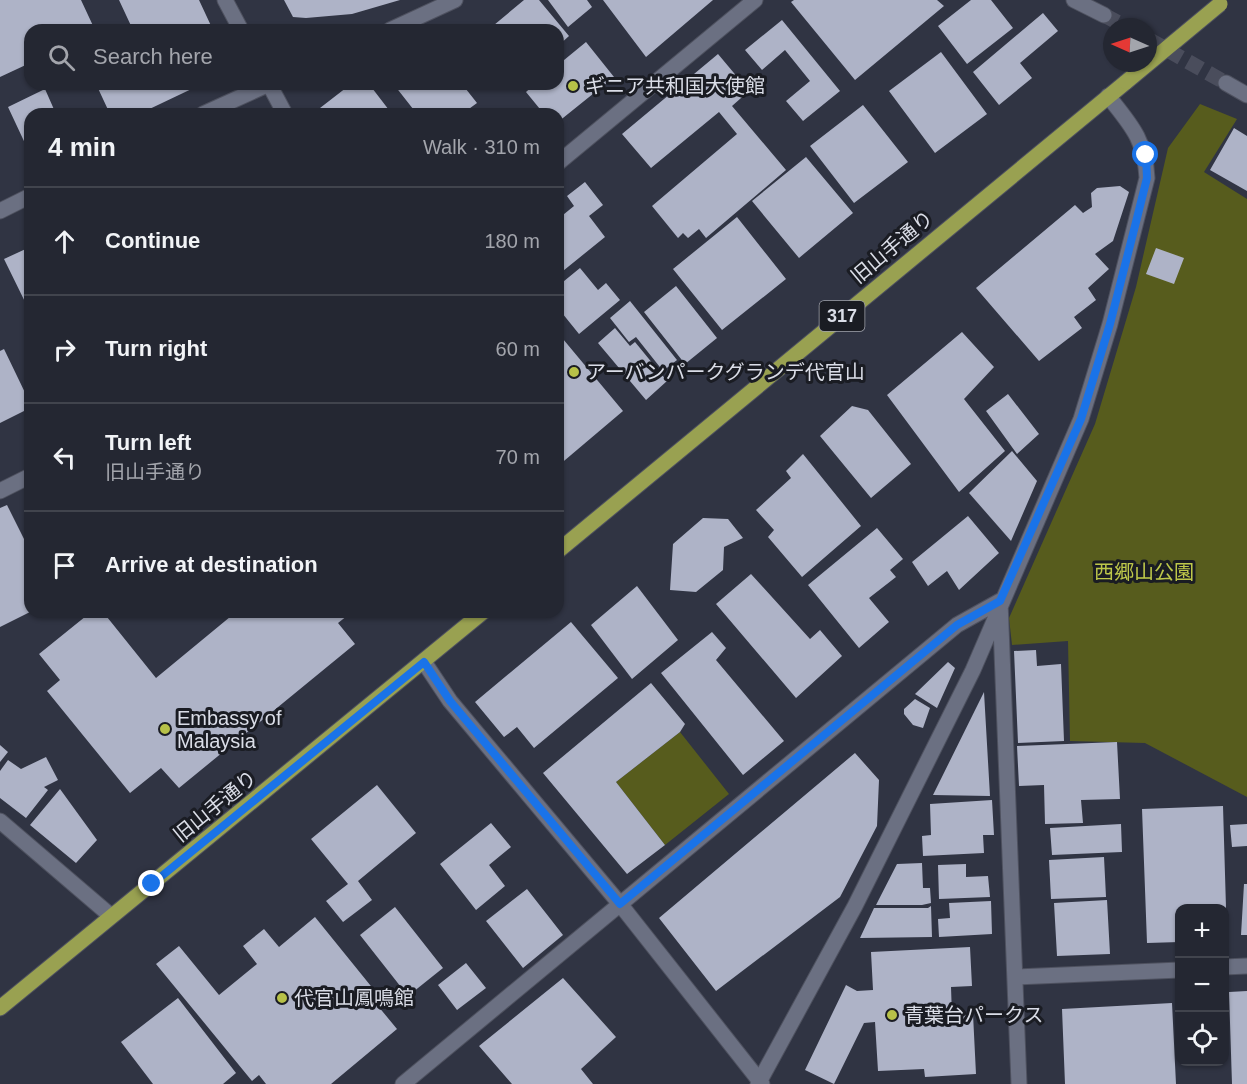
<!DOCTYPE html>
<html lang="en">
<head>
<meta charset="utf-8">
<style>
  body { margin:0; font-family:Arial,"Noto Sans JP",sans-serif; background:#2c2f3a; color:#f1f3f6 }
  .controls { position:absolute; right:18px; bottom:18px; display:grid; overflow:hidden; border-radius:12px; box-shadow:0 2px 4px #0004 }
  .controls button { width:54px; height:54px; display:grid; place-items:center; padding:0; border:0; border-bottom:2px solid #41444d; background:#242732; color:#f1f3f6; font:30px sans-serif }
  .compass { position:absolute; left:1103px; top:18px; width:54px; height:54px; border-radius:50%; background:#242732; box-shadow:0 2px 4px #0004; rotate:273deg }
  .stop { position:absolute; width:18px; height:18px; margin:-14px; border:4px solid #1a73e8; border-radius:50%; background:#fff }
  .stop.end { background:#1a73e8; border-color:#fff; box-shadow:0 2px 6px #0008 }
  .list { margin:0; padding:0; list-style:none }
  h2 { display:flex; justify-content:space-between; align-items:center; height:78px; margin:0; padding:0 24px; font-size:26px }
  h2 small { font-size:20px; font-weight:400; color:#a3a5ac }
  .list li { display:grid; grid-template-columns:39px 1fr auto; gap:18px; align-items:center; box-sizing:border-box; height:108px; padding:0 24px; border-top:2px solid #41444d }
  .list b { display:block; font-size:22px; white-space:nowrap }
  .list p { margin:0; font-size:20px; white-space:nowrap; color:#a3a5ac }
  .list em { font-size:20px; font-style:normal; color:#a3a5ac }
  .icon { flex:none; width:33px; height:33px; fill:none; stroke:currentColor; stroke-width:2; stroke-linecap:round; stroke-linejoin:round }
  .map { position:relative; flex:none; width:1247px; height:1084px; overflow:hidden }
  .search { position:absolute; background:#242732; box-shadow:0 2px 4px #0004; left:24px; top:24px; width:540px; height:66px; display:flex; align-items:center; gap:15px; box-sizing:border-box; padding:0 21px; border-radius:18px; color:#a3a5ac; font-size:22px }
  .panel { position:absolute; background:#242732; box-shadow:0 2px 4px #0004; left:24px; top:108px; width:540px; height:510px; border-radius:18px }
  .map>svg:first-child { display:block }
</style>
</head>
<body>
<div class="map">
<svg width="1247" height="1084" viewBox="0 0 1247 1084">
  <rect width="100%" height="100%" fill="#303443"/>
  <path fill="#575c1d" d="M1200 104 1237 119 1204 172 1247 199V797L1145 743 1070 741 1068 641 1012 645 1009 618 1095 424 1136 287 1168 148Z
    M680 732 729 794 665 845 616 782Z"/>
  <path fill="#aeb3c7" d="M0 0H81L95 30H30V63L0 77Z
    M119 0H199L213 30H133Z
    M284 0H400L352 14 306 18 293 17Z
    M524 0H539L569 36 558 46V30H488Z
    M548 0H587L592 7 568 27Z
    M603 0H713L646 57Z
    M794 0H937L944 6 855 80 791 2Z
    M971 0H991L1013 28 967 64 938 26Z
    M1043 13 1058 31 1020 63 1032 78 999 105 973 72Z
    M782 20 840 91 803 121 786 101 810 81 785 50 762 70 745 50Z
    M586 42 614 77 558 122V114H544L526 92 535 84H558V65Z
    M941 52 987 114 935 153 889 91Z
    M718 54 749 91 732 106 786 170 706 238 699 229 688 238 683 233 678 238 652 206 737 134 719 112 651 168 622 134Z
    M96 84H202L139 114H110Z
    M351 84H369L392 114H324L320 108Z
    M397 84H462L477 103 462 114H417L395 86Z
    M45 89 56 114H30V154L8 107Z
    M863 105 908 162 854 203 810 146Z
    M1234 128 1247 136V191L1210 170Z
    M806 157 853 213 799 258 752 201Z
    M585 182 603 205 589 216 605 237 558 275V219L574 206 567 196Z
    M1120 186 1129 192 1113 241 1095 254 1109 269 1088 288 1096 300 1074 317 1082 328 1039 361 976 288 1075 205 1083 213 1092 207 1091 193 1097 188Z
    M737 217 786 279 722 330 673 269Z
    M30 247V312L4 259Z
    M1156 248 1184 258 1174 284 1146 274Z
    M580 268 598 290 606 283 620 300 579 334 558 308V286Z
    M676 286 717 338 685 364 644 312Z
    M630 301 677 360 663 371 636 337 629 342 610 318Z
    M615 328 630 346 635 342 667 381 646 400 598 343Z
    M962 332 994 367 964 399 1005 451 959 492 887 395Z
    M558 333 623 411 558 466Z
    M4 349 30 403V408L0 423V351Z
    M1008 394 1039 434 1017 454 986 411Z
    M852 406 868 410 911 464 871 498 820 436Z
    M1012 451 1037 481 1011 541 969 493Z
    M803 454 861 526 802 577 768 537 774 530 756 510 791 478 786 471Z
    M7 505 30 551V612L0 627V508Z
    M968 516 999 553 959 590 947 571 928 586 912 562Z
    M703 518 728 519 743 538 724 547 723 570 696 592 670 590 673 544Z
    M877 528 903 559 890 570 896 577 869 598 889 622 859 648 808 585Z
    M751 574 810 639 820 630 842 656 796 698 716 604Z
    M637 586 678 640 632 679 591 625Z
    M91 612H103L156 678 236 612H352L338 623 355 644 179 788 161 768 130 793 47 691 60 680 39 654Z
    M571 622 618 678 534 748 517 727 504 737 475 702Z
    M712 632 726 648 716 660 784 741 743 775 661 673Z
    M1036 650 1037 666 1061 664 1064 741 1018 743 1014 651Z
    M948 662 955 668 937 708 915 694Z
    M651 683 685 724 680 732 616 782 665 845 627 874 543 773Z
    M984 692 990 796 933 795Z
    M915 699 930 708 923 728 913 725 904 714V709Z
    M1117 742 1120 799 1081 800 1083 823 1045 824 1044 785 1019 786 1017 746Z
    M0 745 8 752 0 762Z
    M855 753 879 780 877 826 840 897 716 991 659 918Z
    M46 757 58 780 44 787 48 790 26 818 0 798V771L8 760 21 769Z
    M377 785 416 833 358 881 372 900 343 922 326 901 348 884 311 839Z
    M60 789 97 840 76 863 30 825Z
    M992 800 994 835H983L984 853 923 856 922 836 931 835 930 804Z
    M1223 806 1226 908H1180V942L1147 943 1142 809Z
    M491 823 511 847 489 865 505 886 476 910 440 864Z
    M1121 824 1122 852 1052 855 1050 828Z
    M1247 824V846L1232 847 1230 825Z
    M1104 857 1106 897 1051 899 1049 860Z
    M922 863 923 888H930L931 903 922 905H876L897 864Z
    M966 864V877L988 876 990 897 939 899 938 865Z
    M1244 884H1247V935H1241Z
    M527 889 563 935 523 968 486 921Z
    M1107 900 1110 954 1057 956 1054 903Z
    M991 901 992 934 939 937 938 919 950 918 949 903Z
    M931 906 932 937 860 938 874 908H928Z
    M395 907 443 968 408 996 360 935Z
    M1224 912H1226L1227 940H1224Z
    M315 917 383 1001 378 1006 397 1029 331 1084H266L259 1075 252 1081 156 964 179 946 219 995 257 964 243 946 264 929 279 947Z
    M970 947 972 986 951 987 952 1016 973 1014 976 1074 925 1077 924 1069 878 1071 875 1022 864 1023 834 1084 805 1070 846 985 857 991 873 990 871 952Z
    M466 963 486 988 457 1010 438 985Z
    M563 978 616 1037 581 1069 593 1084H512L479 1046Z
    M1247 991V1084H1232L1229 992Z
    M178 998 236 1073 223 1084H153L121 1042Z
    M1172 1003 1176 1084H1065L1062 1009Z"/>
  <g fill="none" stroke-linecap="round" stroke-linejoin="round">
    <path stroke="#4a4d5c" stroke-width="15" stroke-dasharray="15 8" stroke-linecap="butt" d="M1104 15 1126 27
      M1148 39 1226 83"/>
    <defs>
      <path id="minor" d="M269 84 285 114
        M558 163 755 0
        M0 491 30 476
        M424 662 450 701 620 904 762 1084
        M0 821 111 916
        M1224 967 1247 966
        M1015 977 1180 970
        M403 1084 957 625 1000 601 1019 1084
        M758 1084 855 906 973 670 1081 419 1110 324 1147 178C1145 139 1131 125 1108 96"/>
      <path id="tertiary" d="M225 0 241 30
        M1074 0 1104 15
        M390 30 455 0
        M1226 83 1247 95
        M203 114 269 84
        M0 211 30 196"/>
      <path id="primary" d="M558 551 1126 82
        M0 1008 483 612"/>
    </defs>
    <use href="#minor" stroke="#4e515f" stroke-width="17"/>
    <use href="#tertiary" stroke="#4e515f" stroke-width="17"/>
    <use href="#primary" stroke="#4e515f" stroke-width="17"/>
    <use href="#minor" stroke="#6b7082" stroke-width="15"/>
    <use href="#tertiary" stroke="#6b7082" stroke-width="15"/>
    <use href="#primary" stroke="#99a151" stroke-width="15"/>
    <defs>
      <path id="primary-bridge" d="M1126 82 1220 4"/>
    </defs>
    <use href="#primary-bridge" stroke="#4e515f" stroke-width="17" stroke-linecap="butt"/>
    <use href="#primary-bridge" stroke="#99a151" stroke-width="15"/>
  </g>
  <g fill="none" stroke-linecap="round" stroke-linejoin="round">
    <path stroke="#1a73e8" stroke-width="8" d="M152 884 424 662 450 701 620 904 957 625 1000 601 1081 419 1110 324 1136 222 1147 178 1146 155"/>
  </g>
  <g fill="#b7c148" stroke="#1a1c23" stroke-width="2">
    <circle cx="573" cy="86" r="6"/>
    <circle cx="574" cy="372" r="6"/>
    <circle cx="165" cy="729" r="6"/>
    <circle cx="282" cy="998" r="6"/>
    <circle cx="892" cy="1015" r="6"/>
  </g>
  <g text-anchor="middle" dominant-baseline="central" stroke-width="6" stroke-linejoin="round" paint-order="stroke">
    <rect fill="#1a1c23" stroke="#a0a3ac" stroke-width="1.5" x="819.5" y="301" width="45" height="30" rx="4.5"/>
    <g font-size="18" font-weight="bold" fill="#dadde7">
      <text x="842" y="316">317</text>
    </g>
    <g font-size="20" fill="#dadde7" stroke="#1a1c23" text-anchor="start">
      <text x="585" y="86">ギニア共和国大使館</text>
      <text x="586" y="372">アーバンパークグランデ代官山</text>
      <text x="177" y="718">Embassy of<tspan x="177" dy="23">Malaysia</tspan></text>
      <text x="294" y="998">代官山鳳鳴館</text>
      <text x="904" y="1015">青葉台パークス</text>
    </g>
    <g font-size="20" fill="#dadde7" stroke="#1a1c23">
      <text transform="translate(892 247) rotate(-40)">旧山手通り</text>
      <text transform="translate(215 806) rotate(-39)">旧山手通り</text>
    </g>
    <g font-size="20" fill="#bec84a" stroke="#1a1c23">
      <text x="1144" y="572">西郷山公園</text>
    </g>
  </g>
</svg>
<div class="controls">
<button>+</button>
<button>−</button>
<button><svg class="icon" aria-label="locate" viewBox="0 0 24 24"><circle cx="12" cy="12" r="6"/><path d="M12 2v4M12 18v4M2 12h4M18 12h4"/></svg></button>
</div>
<svg class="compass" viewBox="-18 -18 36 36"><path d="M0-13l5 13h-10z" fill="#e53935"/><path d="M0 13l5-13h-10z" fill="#a3a5ac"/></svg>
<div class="stop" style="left:1146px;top:155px"></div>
<div class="stop end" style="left:152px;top:884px"></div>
<div class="search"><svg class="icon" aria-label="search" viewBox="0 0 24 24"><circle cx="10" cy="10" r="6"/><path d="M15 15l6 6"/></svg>Search here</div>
<section class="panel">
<h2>4 min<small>Walk · 310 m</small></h2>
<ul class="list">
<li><svg class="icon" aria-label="ahead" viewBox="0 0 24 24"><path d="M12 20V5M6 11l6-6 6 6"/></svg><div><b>Continue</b></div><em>180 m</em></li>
<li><svg class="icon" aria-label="right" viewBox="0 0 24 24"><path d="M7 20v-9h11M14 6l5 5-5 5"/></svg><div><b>Turn right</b></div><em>60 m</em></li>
<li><svg class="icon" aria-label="left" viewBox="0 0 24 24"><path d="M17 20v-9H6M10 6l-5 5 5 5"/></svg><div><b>Turn left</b><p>旧山手通り</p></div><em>70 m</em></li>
<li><svg class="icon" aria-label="arrive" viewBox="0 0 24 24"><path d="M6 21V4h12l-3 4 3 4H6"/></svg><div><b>Arrive at destination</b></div></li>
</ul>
</section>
</div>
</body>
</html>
